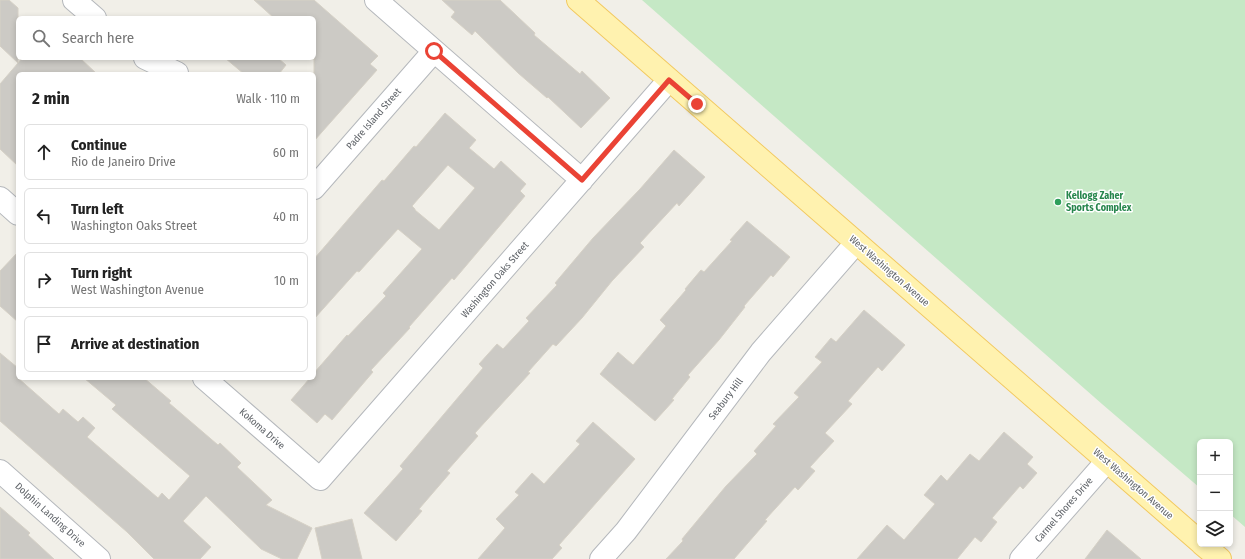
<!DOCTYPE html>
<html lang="en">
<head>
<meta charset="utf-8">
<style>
  body { margin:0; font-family:"Fira Sans Condensed",sans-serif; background:#f2f2f2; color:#222 }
  .controls { position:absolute; right:12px; bottom:12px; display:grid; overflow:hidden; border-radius:6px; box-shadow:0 2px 6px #0003 }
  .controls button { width:36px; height:36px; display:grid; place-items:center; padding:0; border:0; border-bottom:1px solid #e0e0e0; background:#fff; color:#222; font:20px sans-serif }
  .stop { position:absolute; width:12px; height:12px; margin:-9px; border:3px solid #ea4335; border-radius:50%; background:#fff }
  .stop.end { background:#ea4335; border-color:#fff; box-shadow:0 1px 4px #0008 }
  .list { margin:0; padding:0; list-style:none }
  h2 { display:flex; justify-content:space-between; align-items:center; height:52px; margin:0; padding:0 16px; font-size:17px }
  h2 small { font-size:13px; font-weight:400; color:#767676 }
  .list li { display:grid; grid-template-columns:26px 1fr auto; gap:12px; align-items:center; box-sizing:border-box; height:56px; margin:0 8px 8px; padding:0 8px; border:1px solid #e0e0e0; border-radius:6px }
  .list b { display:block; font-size:15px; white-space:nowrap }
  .list p { margin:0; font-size:13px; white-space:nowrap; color:#767676 }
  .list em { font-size:13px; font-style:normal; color:#767676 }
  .icon { flex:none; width:22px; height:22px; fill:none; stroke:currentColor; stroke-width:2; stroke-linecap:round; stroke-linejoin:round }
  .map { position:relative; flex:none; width:1245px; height:559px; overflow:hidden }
  .search { position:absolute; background:#fff; box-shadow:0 2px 6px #0003; left:16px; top:16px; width:300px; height:44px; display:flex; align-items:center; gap:10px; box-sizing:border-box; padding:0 14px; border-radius:6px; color:#767676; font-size:15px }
  .panel { position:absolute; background:#fff; box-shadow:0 2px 6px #0003; left:16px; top:72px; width:300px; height:308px; border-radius:6px }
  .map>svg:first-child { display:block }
</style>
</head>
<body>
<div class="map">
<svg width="1245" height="559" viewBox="0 0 1245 559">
  <rect width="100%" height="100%" fill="#f1efe8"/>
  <path fill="#c5e8c5" d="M642 0H1245V527L1230 514V442H1200V488L1102 404Z"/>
  <path fill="#cccac5" stroke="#d6d1c6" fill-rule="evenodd" d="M0 0H9L18 8V63L22 58H80L97 74H18V166L0 149V84L18 63 0 46Z
    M254 0H314L378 56 370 64 377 70 314 141V18H274Z
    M442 0H500L535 33 534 35 580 74 582 71 610 98 581 128 548 97 547 98 518 73 475 31 472 35 451 17 455 12Z
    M225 58H278L286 65 279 74H244Z
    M445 113 476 140 469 148 494 169 501 161 526 184 520 191 525 196 454 280 452 278 409 327 410 328 371 370 373 372 332 420 325 414 317 423 291 400 310 378H314V373L347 335 348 336 386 296 383 293 422 249 398 229 359 272 357 271 314 319V259L382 180 384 181 414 146 416 147ZM448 165 475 188 439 230 415 210V209L412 206Z
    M674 150 705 177 679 206 677 203 640 243 644 247 612 281 582 318 556 346 553 344 528 372 530 373 475 433 478 436 447 471 450 473 419 509 422 511 396 541 364 513 403 469 400 466 483 368 479 364 497 344 503 349 529 321 526 318 557 285 555 283 593 238 640 189Z
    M747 221 790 257 773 277 771 275 744 306 745 307 719 340 688 375 690 377 672 399 674 400 655 421 600 374 618 352 633 365 666 326 660 320 686 290 685 289 701 270 704 272 732 241 730 240Z
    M18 252V322L0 306V271Z
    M864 310 905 345 882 371 878 367 848 401 852 404 825 433 834 441 810 467 815 471 798 490 795 487 765 520 767 521 734 559H666L683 541 682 539 726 486 757 454 754 451 776 426 773 424 799 397 794 393 822 362 815 357 831 338 836 342Z
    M0 353 18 368V378L59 414 63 409 78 422 83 417 95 428 87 437 158 498 162 493 169 500 190 476 112 409 116 405 84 378H144L171 401 169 403 218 445 220 443 241 463 237 467 272 500 266 505 312 528 297 559H282L261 549 206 496 183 521 211 547 200 559H154L127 532 0 421Z
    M593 422 635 459 559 545 562 548 552 559H478L505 528 496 519 519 495 515 492 532 473 544 484 580 444 576 441Z
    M1004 432 1033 457 1027 464 1037 473 1023 489 1020 486 992 518 997 522 981 542 975 537 957 559H857L887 525 904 540 935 504 924 495 941 475 947 481 970 454 979 461Z
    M0 507 30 533 28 535 54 559H0Z
    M352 519 362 559H322L315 528Z
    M1107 530 1141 559H1085Z"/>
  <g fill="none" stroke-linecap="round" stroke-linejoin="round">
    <defs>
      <path id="minor" d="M74 0 95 18
        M376 0 582 180
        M145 58 177 73
        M314 188 434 51
        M0 198 18 214
        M204 378 320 479 669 80
        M0 471 99 559
        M601 559 626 531 761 352 856 243
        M1021 559 1107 461"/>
      <path id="major" d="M578 0 1200 542
        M1202 544 1220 559"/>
    </defs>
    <use href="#minor" stroke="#b5b8bc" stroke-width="24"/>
    <use href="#major" stroke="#f2c960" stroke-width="24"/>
    <use href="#minor" stroke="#fff" stroke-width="22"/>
    <use href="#major" stroke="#fff2af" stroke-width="22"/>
  </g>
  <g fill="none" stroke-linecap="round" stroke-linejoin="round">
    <path stroke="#ea4335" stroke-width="5" d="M434 51 582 180 669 80 697 104"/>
  </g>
  <circle fill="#2e9e5b" stroke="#fff" stroke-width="1.5" cx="1058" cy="202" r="4"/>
  <g text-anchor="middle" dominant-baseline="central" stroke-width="3" stroke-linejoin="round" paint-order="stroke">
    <g font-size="10" fill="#5f6368" stroke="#fff">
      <text transform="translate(374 119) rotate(-49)">Padre Island Street</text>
      <text transform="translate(889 271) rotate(41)">West Washington Avenue</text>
      <text transform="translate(495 280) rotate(-49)">Washington Oaks Street</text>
      <text transform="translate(726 399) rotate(-53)">Seabury Hill</text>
      <text transform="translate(262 429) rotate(41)">Kokoma Drive</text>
      <text transform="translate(1133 484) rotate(41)">West Washington Avenue</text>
      <text transform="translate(1064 510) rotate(-49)">Carmel Shores Drive</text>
      <text transform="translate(50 515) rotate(42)">Dolphin Landing Drive</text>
    </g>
    <g font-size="10" font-weight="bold" fill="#27864d" stroke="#fff" text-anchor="start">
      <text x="1066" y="196">Kellogg Zaher<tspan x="1066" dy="12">Sports Complex</tspan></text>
    </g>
  </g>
</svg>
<div class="controls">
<button>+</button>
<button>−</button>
<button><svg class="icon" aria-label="layers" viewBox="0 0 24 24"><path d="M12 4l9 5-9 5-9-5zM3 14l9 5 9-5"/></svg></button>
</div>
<div class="stop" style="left:434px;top:51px"></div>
<div class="stop end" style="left:697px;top:104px"></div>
<div class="search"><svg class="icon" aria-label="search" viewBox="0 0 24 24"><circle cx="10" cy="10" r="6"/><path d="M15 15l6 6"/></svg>Search here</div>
<section class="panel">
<h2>2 min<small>Walk · 110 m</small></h2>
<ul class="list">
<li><svg class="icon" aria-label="ahead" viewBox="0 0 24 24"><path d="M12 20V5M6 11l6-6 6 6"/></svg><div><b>Continue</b><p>Rio de Janeiro Drive</p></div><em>60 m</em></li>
<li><svg class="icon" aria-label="left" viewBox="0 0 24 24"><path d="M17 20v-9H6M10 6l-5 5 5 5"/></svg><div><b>Turn left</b><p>Washington Oaks Street</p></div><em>40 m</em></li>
<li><svg class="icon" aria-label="right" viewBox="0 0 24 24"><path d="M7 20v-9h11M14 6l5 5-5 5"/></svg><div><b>Turn right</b><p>West Washington Avenue</p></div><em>10 m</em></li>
<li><svg class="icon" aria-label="arrive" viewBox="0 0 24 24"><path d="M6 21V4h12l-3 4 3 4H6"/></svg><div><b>Arrive at destination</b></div></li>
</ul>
</section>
</div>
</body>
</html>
